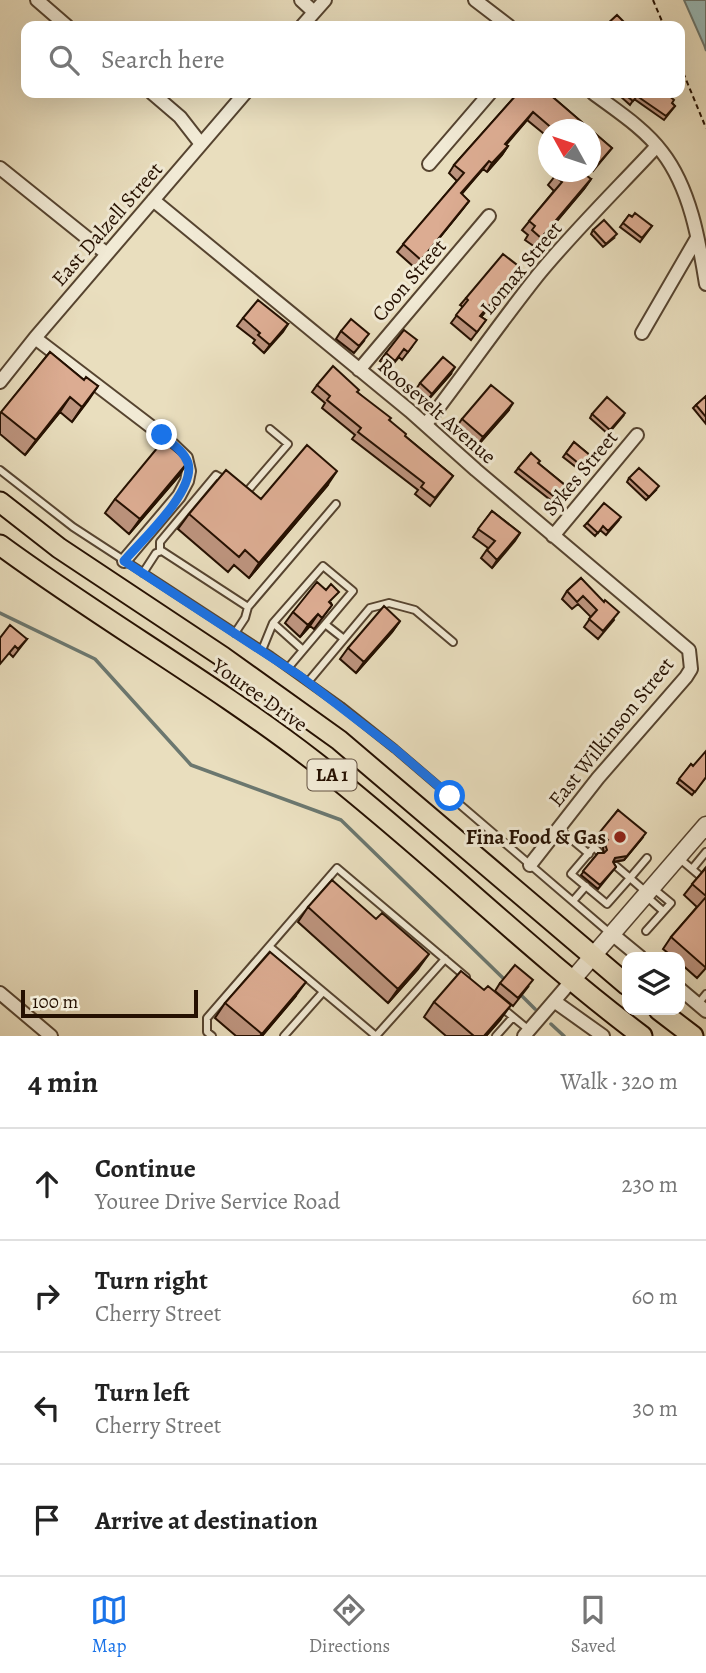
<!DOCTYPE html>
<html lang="en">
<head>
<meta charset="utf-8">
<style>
  body { margin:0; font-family:Alegreya,serif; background:#f2f2f2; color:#222 }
  .controls { position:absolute; right:21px; bottom:21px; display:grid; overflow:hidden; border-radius:14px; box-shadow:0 7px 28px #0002 }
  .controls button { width:63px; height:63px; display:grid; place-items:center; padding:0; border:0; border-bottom:2px solid #e0e0e0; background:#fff; color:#222; font:35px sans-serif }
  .compass { position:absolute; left:538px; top:119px; width:63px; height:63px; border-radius:50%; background:#fff; box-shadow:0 7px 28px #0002; rotate:310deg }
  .scale { position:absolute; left:21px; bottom:18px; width:177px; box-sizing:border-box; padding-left:7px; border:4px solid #251001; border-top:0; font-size:19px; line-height:24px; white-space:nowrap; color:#251001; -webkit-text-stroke:5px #f1ead5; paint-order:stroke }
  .stop { position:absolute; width:21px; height:21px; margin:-16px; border:5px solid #1a73e8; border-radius:50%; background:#fff }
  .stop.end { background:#1a73e8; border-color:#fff; box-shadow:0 2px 7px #0008 }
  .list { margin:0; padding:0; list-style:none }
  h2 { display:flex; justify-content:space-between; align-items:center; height:91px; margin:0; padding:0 28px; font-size:30px }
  h2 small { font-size:23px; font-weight:400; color:#767676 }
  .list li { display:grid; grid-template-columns:46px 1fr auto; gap:21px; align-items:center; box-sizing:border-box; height:112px; padding:0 28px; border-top:2px solid #e0e0e0 }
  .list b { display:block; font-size:26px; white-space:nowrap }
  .list p { margin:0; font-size:23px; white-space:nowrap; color:#767676 }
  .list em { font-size:23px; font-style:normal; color:#767676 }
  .icon { flex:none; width:38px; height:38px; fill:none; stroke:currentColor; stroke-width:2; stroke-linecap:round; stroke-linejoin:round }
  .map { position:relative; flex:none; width:706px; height:1036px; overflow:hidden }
  .search { position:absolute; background:#fff; box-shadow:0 7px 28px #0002; left:21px; right:21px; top:21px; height:77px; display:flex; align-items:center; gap:18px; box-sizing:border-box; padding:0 24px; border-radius:14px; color:#767676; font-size:26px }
  .sheet { height:539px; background:#fff }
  nav { display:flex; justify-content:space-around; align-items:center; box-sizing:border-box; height:98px; border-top:2px solid #e0e0e0; background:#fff; font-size:19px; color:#767676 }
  nav a { display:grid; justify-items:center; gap:4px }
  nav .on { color:#1a73e8 }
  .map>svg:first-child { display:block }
</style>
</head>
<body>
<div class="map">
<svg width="706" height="1036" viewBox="0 0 706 1036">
  <rect width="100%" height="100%" fill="#e9debe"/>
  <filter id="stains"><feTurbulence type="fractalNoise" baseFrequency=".00286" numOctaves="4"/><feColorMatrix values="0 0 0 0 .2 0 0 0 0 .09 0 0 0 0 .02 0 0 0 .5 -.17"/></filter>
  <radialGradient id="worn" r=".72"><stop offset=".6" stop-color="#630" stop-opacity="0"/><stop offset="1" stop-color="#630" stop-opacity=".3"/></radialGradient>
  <path fill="#99bbb9" stroke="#6b776f" stroke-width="2" d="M684 0H706V51L704 45Z"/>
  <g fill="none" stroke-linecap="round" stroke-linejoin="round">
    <path stroke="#6b776f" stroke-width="3.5" d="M0 613 95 659 191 765 341 820 506 981
      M519 993 535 1009
      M551 1024 564 1036"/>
    <defs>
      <path id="service" d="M0 470 73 527 271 656 341 706 395 749 611 934
        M244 495 288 444 270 429
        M160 550V542L216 475 225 480
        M143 573 156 553 162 551 248 607 245 618 235 633
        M248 607 336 504
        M273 623 303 650
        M325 624 344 639
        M262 650 273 623 323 566 353 591 288 668
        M308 682 370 608 389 603 415 610 453 642
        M559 829 589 854
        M599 852 594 847 571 874 607 904 630 878 646 892
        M680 859 706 881
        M616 866 630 878 647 858
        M692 869 706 852
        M646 896 663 911
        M573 901 586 886
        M646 931 671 903 654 889
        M270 947 376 1036 445 959
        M698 1004 706 994
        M501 1007 529 1030
        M212 1036 207 1032V1018L337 868 466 977
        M284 1036 323 992
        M496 1036 513 1017"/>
      <path id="minor" d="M37 0 67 26
        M301 0 314 12
        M475 0 509 26
        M302 26 325 0
        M152 93 180 117 201 144
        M593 93C617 111 644 128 662 152 690 188 699 240 706 284
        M429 164 490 93
        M0 168 107 254
        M153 200 410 411 476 470 689 650 691 669 686 677 598 778 530 865
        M642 333 697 238
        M35 338 162 435 186 458 189 471 187 481 179 496 124 561
        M359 370 489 216
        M0 382 35 338 245 93
        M426 424C464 375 499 324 538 275 575 230 617 189 657 146
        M553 536 637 435
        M612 934 640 957
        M680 989 706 1011
        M0 993 51 1036
        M554 1001 603 1036
        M524 1036 573 979"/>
      <path id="tertiary" d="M573 979 706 825"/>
      <path id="primary" d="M0 502 59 548 223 657 339 740 627 985
        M0 545C102 620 213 683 314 761 426 848 528 950 642 1036
        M659 1010 693 1036"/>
    </defs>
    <use href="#service" stroke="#564430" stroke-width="10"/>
    <use href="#minor" stroke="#564430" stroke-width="16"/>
    <use href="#tertiary" stroke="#564430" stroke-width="19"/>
    <use href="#primary" stroke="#251001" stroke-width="23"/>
    <path stroke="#251001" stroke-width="2" stroke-dasharray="5 3.5" stroke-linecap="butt" d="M653 0 664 26
      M680 65 706 128"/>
    <use href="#service" stroke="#f1ead5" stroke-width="6"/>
    <use href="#minor" stroke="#f1ead5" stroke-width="12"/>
    <use href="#tertiary" stroke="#f1ead5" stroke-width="16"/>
    <use href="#primary" stroke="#e9debe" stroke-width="19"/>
  </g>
  <path fill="#bd947e" stroke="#251001" stroke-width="2" d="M518 93H548L612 148 593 171 591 169V130H549V138L527 120 506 145 508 146 502 155 487 172 483 169 461 194 469 201 415 268 397 252 457 181 449 173 454 165Z
    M621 93H666L672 103 675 106 664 120 634 99 630 105 620 96Z
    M555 176 591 179 584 189 535 247 525 240 528 235 522 230 554 191 548 185Z
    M629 215 652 226 640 242 620 227Z
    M593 230 614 238 603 247 591 234Z
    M521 268 481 317 486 320 471 340 451 323 463 307 460 305 466 298Z
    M243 318 288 324 264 353 253 343 255 340 237 326Z
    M341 331 364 341 354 353 336 339Z
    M411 348 402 360 399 357 390 368 380 361 386 353Z
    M50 352 84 380 98 386 72 422 60 412 25 455 0 434V414Z
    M450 375 427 401 415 391 420 383Z
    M317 385 357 392 389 420 405 436 453 476 430 506 415 494 418 490 352 439 355 435 322 408 325 403 312 392Z
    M706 396V424L693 408 696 405Z
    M508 411 478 445 457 426 462 419Z
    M592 414 623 416 608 434 590 418Z
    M574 442 592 457 581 471 563 457Z
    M531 453 538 463 566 486 553 502 515 472Z
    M178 477 129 534 105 513 115 499Z
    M629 478 656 490 646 500 627 482Z
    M327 486 249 578 234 565 228 572 178 529 189 514Z
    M492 511 520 533 492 568 481 558 488 548 473 537Z
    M618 521 606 535 600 530 595 536 584 526 587 523Z
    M581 578 614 620 598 639 584 627 591 617 578 604 572 609 562 599 567 591Z
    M331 603 332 605 314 629 310 626 300 637 285 623 293 612Z
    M400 621 392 632 356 673 340 659 348 648Z
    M0 638 27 639 13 657 10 654Z
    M691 764 706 777 692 795 677 783Z
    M618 810 643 837 624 860 613 862 616 867 598 889 581 875 598 853H604L603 848 605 844 597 837Z
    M706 867V968L697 978 680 963V957H673L663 949 671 937 697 907 684 895Z
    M308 907 418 969 388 1003 298 922Z
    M500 983 528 987 513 1006 495 991Z
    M295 997 262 1036H236L215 1018 225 1003Z
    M434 1002 500 1020 486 1036H446L424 1017Z"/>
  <path fill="#9a7866" stroke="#251001" stroke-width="2" d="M533 112 527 120 499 152 505 144Z
    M508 146 502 155 487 172 492 163Z
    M489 161 483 169 455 202 461 193Z
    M591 179 584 189 535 247 541 238Z
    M469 201 463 209 415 268 421 260Z
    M521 268 515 276 475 324 480 316Z
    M288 324 283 332 264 353 270 345Z
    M455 367 450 375 427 401 432 394Z
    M98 386 88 401 72 422 82 407Z
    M70 397 60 412 25 455 36 440Z
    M513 403 508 411 478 445 483 437Z
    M188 462 178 477 129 534 140 519Z
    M337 471 327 486 249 578 259 563Z
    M520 533 515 541 492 568 497 560Z
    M318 614 310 626 300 637 308 625Z
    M400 621 392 632 356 673 364 662Z
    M643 837 624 860 612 862 615 858Z
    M429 954 418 969 388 1003 398 989Z
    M306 982 295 997 262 1036H260Z
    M511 1005 500 1020 486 1036H484Z"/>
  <path fill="#dcac92" stroke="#251001" stroke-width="2" d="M617 15 628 26H605Z
    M518 93H548L612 148 599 163 591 156V130H554L533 112 505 144 508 146 492 163 489 161 461 193 469 201 421 260 403 244 464 173 454 165Z
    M623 93H666L674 100 672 103 675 106 666 116 637 96 633 101Z
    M558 172H582L591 179 541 238 532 230 535 226 529 221 562 182 555 176Z
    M635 213 652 226 642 238 623 223 629 215 632 217Z
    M604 220 617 234 606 244 593 230Z
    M503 254 521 268 480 316 486 320 477 332 456 315 468 300 466 298Z
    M258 300 288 324 270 345 258 335 260 333 243 318Z
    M351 319 369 334 359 346 341 331Z
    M404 330 417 340 408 352 404 349 395 361 386 353Z
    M50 352 84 380 86 377 98 386 82 407 70 397 36 440 1 412Z
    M443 357 455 367 432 394 420 383Z
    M333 366 359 390 357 392 391 418 389 420 406 434 405 436 453 476 435 498 421 487 424 483 358 432 361 428 327 400 330 396 317 385Z
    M491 385 513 403 483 437 462 419Z
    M706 396V417L696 405Z
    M607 397 625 413 610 430 592 414Z
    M163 441 188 462 140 519 115 499Z
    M574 442 592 457 583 467 566 453Z
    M307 445 337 471 259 563 245 550 239 557 189 514 226 470 261 499Z
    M531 453 540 461 538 463 566 486 556 498 518 468Z
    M639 468 659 486 649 497 629 478Z
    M604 503 621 517 608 531 603 526 598 533 587 523Z
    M492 511 520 533 497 560 487 550 495 541 478 529Z
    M581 578 604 602 605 600 619 612 603 631 589 619 597 610 583 596 577 602 567 591Z
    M317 582 326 590 331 584 339 592 329 602 332 605 322 618 318 614 308 625 293 612Z
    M384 606 400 621 364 662 348 648Z
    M10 625 27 639 18 649 15 646 0 664V638Z
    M706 751V777L695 792 679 779 691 764 693 766Z
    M618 810 646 833 627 856 615 858 613 862 616 867 600 885 583 871 598 853H604L607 850 605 844 608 840 599 833Z
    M705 869 706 870V896L692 884Z
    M332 880 376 919 382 913 429 954 398 989 308 907Z
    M706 897V966L705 967 671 937Z
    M270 952 306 982 262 1034 225 1003Z
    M515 965 533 980 518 998 500 983Z
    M461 971 484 990 488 986 511 1005 484 1036H474L434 1002Z"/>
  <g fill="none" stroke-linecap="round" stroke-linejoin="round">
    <path stroke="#1a73e8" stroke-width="9" d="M162 435C171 443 184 451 188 463 196 491 141 541 124 561L300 676 395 749 450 796"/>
  </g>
  <circle fill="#8f2418" stroke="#f1ead5" stroke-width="2.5" cx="620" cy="837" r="7"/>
  <g text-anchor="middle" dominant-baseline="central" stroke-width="6" stroke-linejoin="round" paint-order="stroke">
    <rect fill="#f1ead5" stroke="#625141" stroke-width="2" x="307.5" y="759.5" width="49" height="31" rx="5"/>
    <g font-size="19" font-weight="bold" fill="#251001">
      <text x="332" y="775">LA 1</text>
    </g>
    <g font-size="21" fill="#251001" stroke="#f1ead5">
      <text transform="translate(107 224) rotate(-49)">East Dalzell Street</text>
      <text transform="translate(521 268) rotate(-50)">Lomax Street</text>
      <text transform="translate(409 280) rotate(-49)">Coon Street</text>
      <text transform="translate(437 411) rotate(41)">Roosevelt Avenue</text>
      <text transform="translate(580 473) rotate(-50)">Sykes Street</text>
      <text transform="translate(260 695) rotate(35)">Youree Drive</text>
      <text transform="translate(611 732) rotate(-51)">East Wilkinson Street</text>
    </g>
    <g font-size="21" font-weight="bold" fill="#251001" stroke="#f1ead5" text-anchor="end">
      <text x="606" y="837">Fina Food &amp; Gas</text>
    </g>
  </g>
  <rect width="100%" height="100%" filter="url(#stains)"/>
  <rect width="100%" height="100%" fill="url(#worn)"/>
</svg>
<div class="controls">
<button><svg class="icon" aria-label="layers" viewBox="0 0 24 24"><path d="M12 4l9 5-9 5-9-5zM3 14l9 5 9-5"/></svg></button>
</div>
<svg class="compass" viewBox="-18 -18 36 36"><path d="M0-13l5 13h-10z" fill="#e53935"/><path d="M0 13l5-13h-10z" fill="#767676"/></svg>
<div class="scale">100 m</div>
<div class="stop" style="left:450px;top:796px"></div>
<div class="stop end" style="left:162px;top:435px"></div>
<div class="search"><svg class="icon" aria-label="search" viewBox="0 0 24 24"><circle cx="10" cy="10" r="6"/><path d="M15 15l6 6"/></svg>Search here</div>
</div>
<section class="sheet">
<h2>4 min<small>Walk · 320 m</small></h2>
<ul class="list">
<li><svg class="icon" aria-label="ahead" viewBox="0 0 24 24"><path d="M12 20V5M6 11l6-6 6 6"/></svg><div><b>Continue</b><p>Youree Drive Service Road</p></div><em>230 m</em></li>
<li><svg class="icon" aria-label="right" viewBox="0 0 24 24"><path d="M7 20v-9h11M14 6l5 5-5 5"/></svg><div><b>Turn right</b><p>Cherry Street</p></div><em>60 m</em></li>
<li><svg class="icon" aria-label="left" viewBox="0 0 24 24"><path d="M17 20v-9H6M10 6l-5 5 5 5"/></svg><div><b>Turn left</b><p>Cherry Street</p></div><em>30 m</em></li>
<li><svg class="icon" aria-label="arrive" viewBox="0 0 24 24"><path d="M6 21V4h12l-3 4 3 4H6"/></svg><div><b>Arrive at destination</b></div></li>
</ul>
</section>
<nav>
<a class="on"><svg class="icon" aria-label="map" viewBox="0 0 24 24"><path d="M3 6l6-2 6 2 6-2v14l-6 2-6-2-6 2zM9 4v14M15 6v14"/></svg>Map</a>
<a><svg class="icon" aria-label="directions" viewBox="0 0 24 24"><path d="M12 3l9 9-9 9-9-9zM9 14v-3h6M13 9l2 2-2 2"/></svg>Directions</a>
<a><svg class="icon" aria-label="saved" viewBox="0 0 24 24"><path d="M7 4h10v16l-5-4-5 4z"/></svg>Saved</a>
</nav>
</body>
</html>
